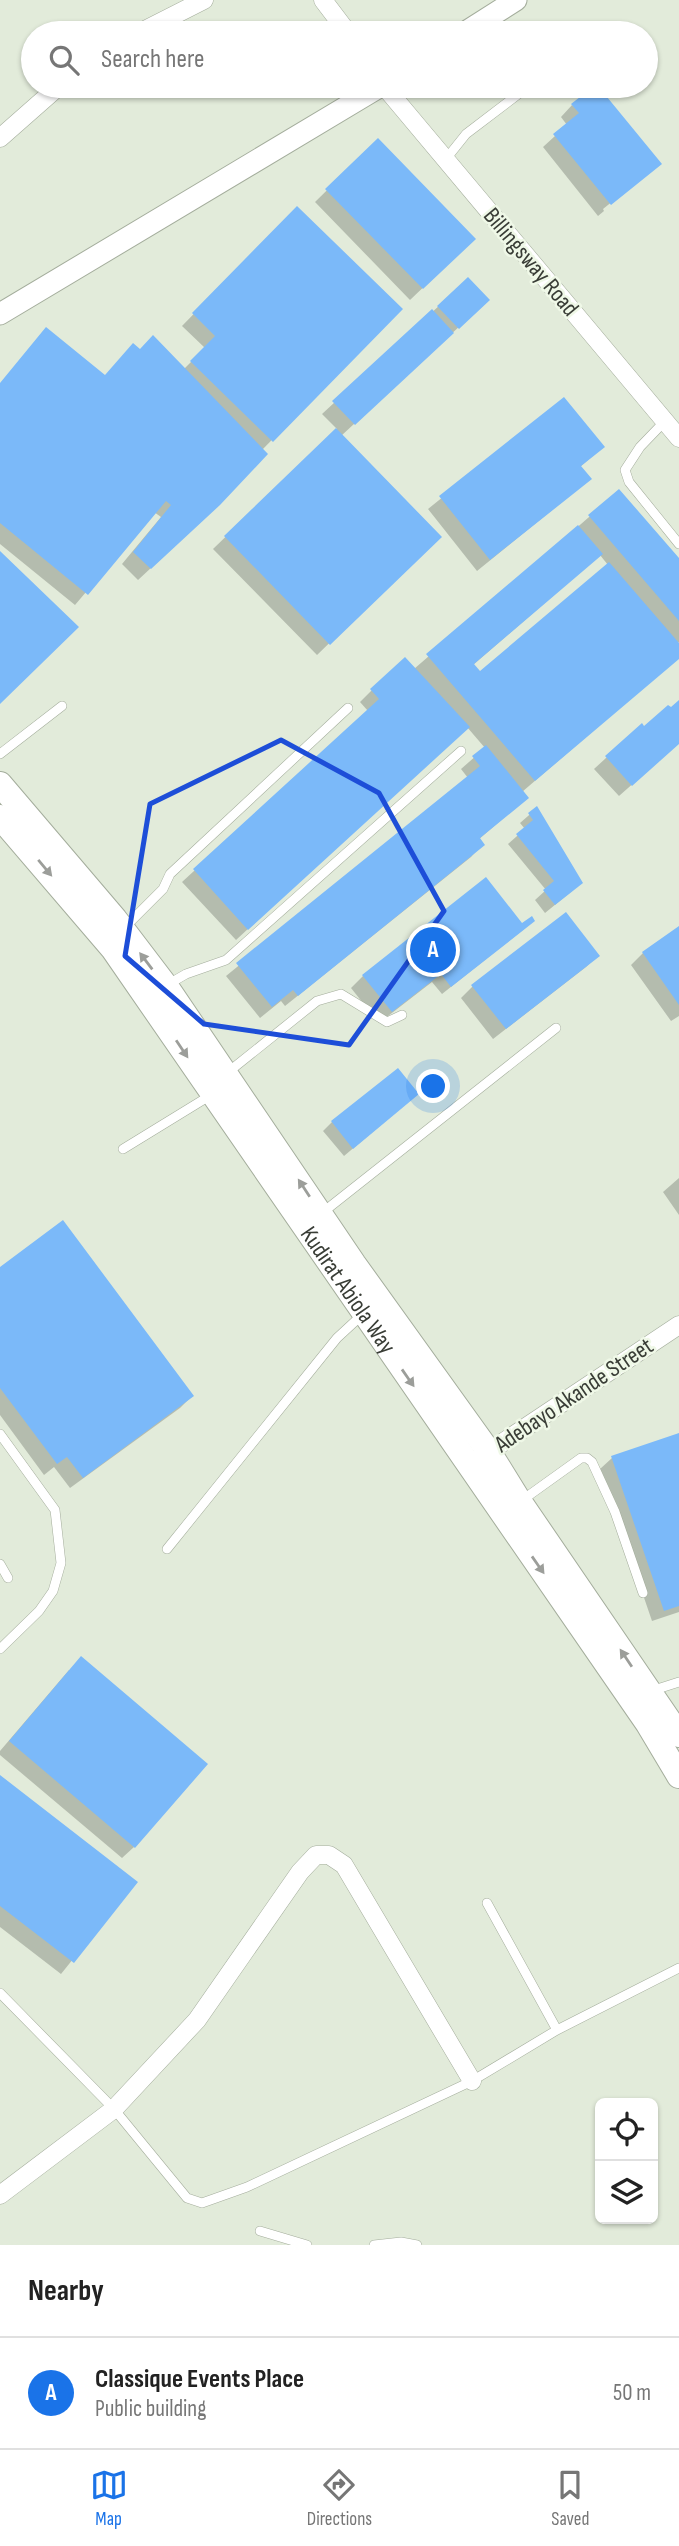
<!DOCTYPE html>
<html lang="en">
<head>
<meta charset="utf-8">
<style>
  body { margin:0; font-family:"Sofia Sans Condensed",sans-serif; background:#f6f6f6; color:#222 }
  .controls { position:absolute; right:21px; bottom:21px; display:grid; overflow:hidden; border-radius:10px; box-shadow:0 2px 5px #0004 }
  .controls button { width:63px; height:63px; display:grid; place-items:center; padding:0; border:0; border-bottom:2px solid #e0e0e0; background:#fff; color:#222; font:35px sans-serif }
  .you { position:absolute; left:434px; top:1087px; width:24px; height:24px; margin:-18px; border:5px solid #fff; border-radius:50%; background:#1a73e8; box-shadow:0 0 0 10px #1a73e833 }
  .badge { display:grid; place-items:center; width:46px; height:46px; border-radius:50%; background:#1a73e8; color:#fff; font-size:23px; font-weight:700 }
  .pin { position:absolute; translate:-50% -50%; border:4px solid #fff; box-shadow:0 2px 7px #0006 }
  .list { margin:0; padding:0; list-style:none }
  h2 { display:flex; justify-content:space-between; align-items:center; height:91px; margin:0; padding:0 28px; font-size:30px }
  h2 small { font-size:23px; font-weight:400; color:#767676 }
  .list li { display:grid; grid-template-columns:46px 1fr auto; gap:21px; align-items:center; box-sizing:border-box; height:112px; padding:0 28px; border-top:2px solid #e0e0e0 }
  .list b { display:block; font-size:26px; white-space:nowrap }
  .list p { margin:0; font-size:23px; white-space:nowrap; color:#767676 }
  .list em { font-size:23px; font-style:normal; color:#767676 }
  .icon { flex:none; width:38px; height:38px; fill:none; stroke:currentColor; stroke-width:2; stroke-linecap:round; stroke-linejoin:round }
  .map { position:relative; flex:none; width:679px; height:2245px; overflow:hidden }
  .search { position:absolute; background:#fff; box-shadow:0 2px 5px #0004; left:21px; right:21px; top:21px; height:77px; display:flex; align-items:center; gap:18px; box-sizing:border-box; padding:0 24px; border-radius:38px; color:#767676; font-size:26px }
  .sheet { height:203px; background:#fff }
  nav { display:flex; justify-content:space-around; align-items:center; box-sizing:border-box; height:98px; border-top:2px solid #e0e0e0; background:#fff; font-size:19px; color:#767676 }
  nav a { display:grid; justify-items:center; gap:4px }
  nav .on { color:#1a73e8 }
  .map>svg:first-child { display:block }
</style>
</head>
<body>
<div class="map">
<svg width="679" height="2245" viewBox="0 0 679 2245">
  <rect width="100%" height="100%" fill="#e2ebda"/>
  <path fill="#0003" fill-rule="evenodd" d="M572 105 659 164 603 209 604 211 598 216 543 147 567 125 561 117Z
    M378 140 474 239 410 300 315 202Z
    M297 208 400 309 262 450 206 517 138 580 122 564 161 517 154 512 75 605 0 544V383L104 377 140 351 184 369 205 348 182 326Z
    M468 279 488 300 341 436 439 537 317 655 213 549 337 429 322 414Z
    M564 399 603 447 580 467 590 479 477 571 428 509Z
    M619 491 679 560V642L677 644 679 657 522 792 527 798 478 840 482 845 471 857 285 1006 281 1001 260 1018 226 976 468 778 461 769 485 748 467 727 236 940 182 882 368 711 360 702 372 690 414 669ZM600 555 608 565 480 674 473 665Z
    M679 703V743L619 796 594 769 642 725 644 728Z
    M536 809 572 891 545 913 535 900 546 890 508 844 525 829 520 823Z
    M486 880 524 929 442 994 432 982 379 1023 351 988 363 976Z
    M679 928V1016L671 1021 631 965 643 953Z
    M598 955 586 967 493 1039 461 998 473 986Z
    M332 1122 382 1124 344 1156 323 1131Z
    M679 1178V1215L663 1192Z
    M0 1269 192 1396 180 1408 70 1488 54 1467 44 1475 0 1415Z
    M679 1435V1612L652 1621 600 1469 612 1458Z
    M69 1670 134 1847 122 1858 0 1755V1751Z
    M0 1777 135 1882 61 1974 0 1927Z"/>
  <path fill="#7bb9f9" d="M594 86H598L662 164 611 205 553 134 579 113 571 104Z
    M378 138 476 239 423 289 325 189Z
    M297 206 403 309 273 442 190 361 215 336 192 313Z
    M468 277 490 300 459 329 437 306Z
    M432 309 454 333 355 425 332 401Z
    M46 327 105 375 133 343 140 349 153 335 268 454 220 505 151 569 133 552 171 505 166 501 88 595 0 523V383Z
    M564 397 605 447 581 466 592 479 490 560 439 496Z
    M336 428 442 537 330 645 224 536Z
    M619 489 679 558V621L588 515Z
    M578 525 603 554 474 664 480 671 609 562 679 643V659L535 781 426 654Z
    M0 551 79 627 0 704Z
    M405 657 470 727 248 930 193 869 379 699 370 689Z
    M679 700V744L632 786 605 756 642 723 644 726 668 705 671 707Z
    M486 745 529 798 480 838 485 845 298 996 293 990 272 1007 236 963 480 766 472 756Z
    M537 806 583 883 555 905 543 890 554 881 516 834 533 820 528 813Z
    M486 877 522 923 532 916 535 921 451 987 441 974 392 1012 362 975Z
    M566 912 600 956 506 1029 471 985Z
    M679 926V1005L642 952Z
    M398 1068 419 1094 353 1149 331 1121Z
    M63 1220 194 1396 83 1478 67 1457 57 1464 0 1388V1267Z
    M679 1433V1606L664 1611 611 1456Z
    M81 1656 208 1764 135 1848 9 1741Z
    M0 1775 138 1882 74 1963 0 1906Z"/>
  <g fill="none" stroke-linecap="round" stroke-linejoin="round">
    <defs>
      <path id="service" d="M603 33 614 27
        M446 159 466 134 529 86
        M665 421 640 447 625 470 629 482 679 544
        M0 754 62 706
        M124 928 163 889 170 874 348 708
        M167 985 186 974 226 960 461 751
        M227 1073 317 1001 341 994 387 1022 402 1015
        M123 1149 211 1095
        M322 1213 556 1028
        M0 1434 55 1510 61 1563 53 1591 39 1611 0 1649
        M521 1501 581 1458H587L592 1462 615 1512 643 1593
        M167 1549 337 1338 363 1314
        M0 1564 8 1578
        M651 1691 679 1682
        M487 1903 557 2030
        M0 1993 114 2109 187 2198 202 2203 247 2187 472 2081 557 2030 679 1968
        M260 2231 307 2245
        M374 2245 401 2242 417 2245"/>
      <path id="minor" d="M323 0 348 33
        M139 33 204 0
        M384 86 679 438
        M0 138 59 86
        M481 1457 679 1325
        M0 2195 114 2109 197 2020 300 1872 316 1855H329L344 1865 472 2081"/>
      <path id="tertiary" d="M464 33 516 0
        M0 314 381 86"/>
      <g id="secondary">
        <path d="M0 784 115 919 166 986 354 1264 489 1452 520 1502 679 1735"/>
        <path id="s1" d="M0 817 113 949 648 1724 679 1776"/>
      </g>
    </defs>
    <use href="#service" stroke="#a4ad9c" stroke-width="10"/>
    <use href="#minor" stroke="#a4ad9c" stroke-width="19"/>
    <use href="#tertiary" stroke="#a4ad9c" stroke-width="23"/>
    <use href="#secondary" stroke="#a4ad9c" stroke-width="26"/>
    <use href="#service" stroke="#fff" stroke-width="9"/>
    <use href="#minor" stroke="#fff" stroke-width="18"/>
    <use href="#tertiary" stroke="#fff" stroke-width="21"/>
    <use href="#secondary" stroke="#fff" stroke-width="24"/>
  </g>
  <defs><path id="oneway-solid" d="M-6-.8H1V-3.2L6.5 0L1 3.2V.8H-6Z" transform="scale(1.75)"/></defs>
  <g fill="#9c9e9a">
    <use href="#oneway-solid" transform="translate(45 868) rotate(50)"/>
    <use href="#oneway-solid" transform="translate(146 961) rotate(-127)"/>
    <use href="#oneway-solid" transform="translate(182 1049) rotate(56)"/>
    <use href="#oneway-solid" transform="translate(304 1188) rotate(-123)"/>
    <use href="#oneway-solid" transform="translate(408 1378) rotate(55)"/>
    <use href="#oneway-solid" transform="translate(538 1565) rotate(55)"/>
    <use href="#oneway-solid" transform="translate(626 1658) rotate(-124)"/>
  </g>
  <path fill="none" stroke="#1d4ed8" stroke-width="5" stroke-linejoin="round" d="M281 740 379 793 444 911 349 1045 204 1024 125 956 150 804Z"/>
  <g text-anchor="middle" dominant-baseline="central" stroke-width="5" stroke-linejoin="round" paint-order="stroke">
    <g font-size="24" fill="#393d36" stroke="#eff8e7">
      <text transform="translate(531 262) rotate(50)">Billingsway Road</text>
      <text stroke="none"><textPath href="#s1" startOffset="588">Kudirat Abiola Way</textPath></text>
      <text transform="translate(574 1395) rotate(-34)">Adebayo Akande Street</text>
    </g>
  </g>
</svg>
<div class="controls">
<button><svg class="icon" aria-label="locate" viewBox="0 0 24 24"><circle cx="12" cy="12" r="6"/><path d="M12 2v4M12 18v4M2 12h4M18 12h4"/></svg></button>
<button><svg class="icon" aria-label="layers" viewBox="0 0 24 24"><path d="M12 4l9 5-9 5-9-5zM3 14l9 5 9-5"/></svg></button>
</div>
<div class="you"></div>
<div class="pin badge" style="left:433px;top:950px">A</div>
<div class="search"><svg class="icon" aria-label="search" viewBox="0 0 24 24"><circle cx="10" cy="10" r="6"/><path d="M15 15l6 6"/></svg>Search here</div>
</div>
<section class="sheet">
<h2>Nearby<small></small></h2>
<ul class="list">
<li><span class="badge">A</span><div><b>Classique Events Place</b><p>Public building</p></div><em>50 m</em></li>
</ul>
</section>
<nav>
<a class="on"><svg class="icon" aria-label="map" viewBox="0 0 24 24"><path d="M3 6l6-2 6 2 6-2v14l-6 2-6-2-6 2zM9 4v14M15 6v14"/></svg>Map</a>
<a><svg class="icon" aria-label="directions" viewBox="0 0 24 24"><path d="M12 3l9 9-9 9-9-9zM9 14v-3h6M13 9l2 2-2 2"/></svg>Directions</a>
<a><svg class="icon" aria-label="saved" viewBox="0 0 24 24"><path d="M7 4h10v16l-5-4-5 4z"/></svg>Saved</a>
</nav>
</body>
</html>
